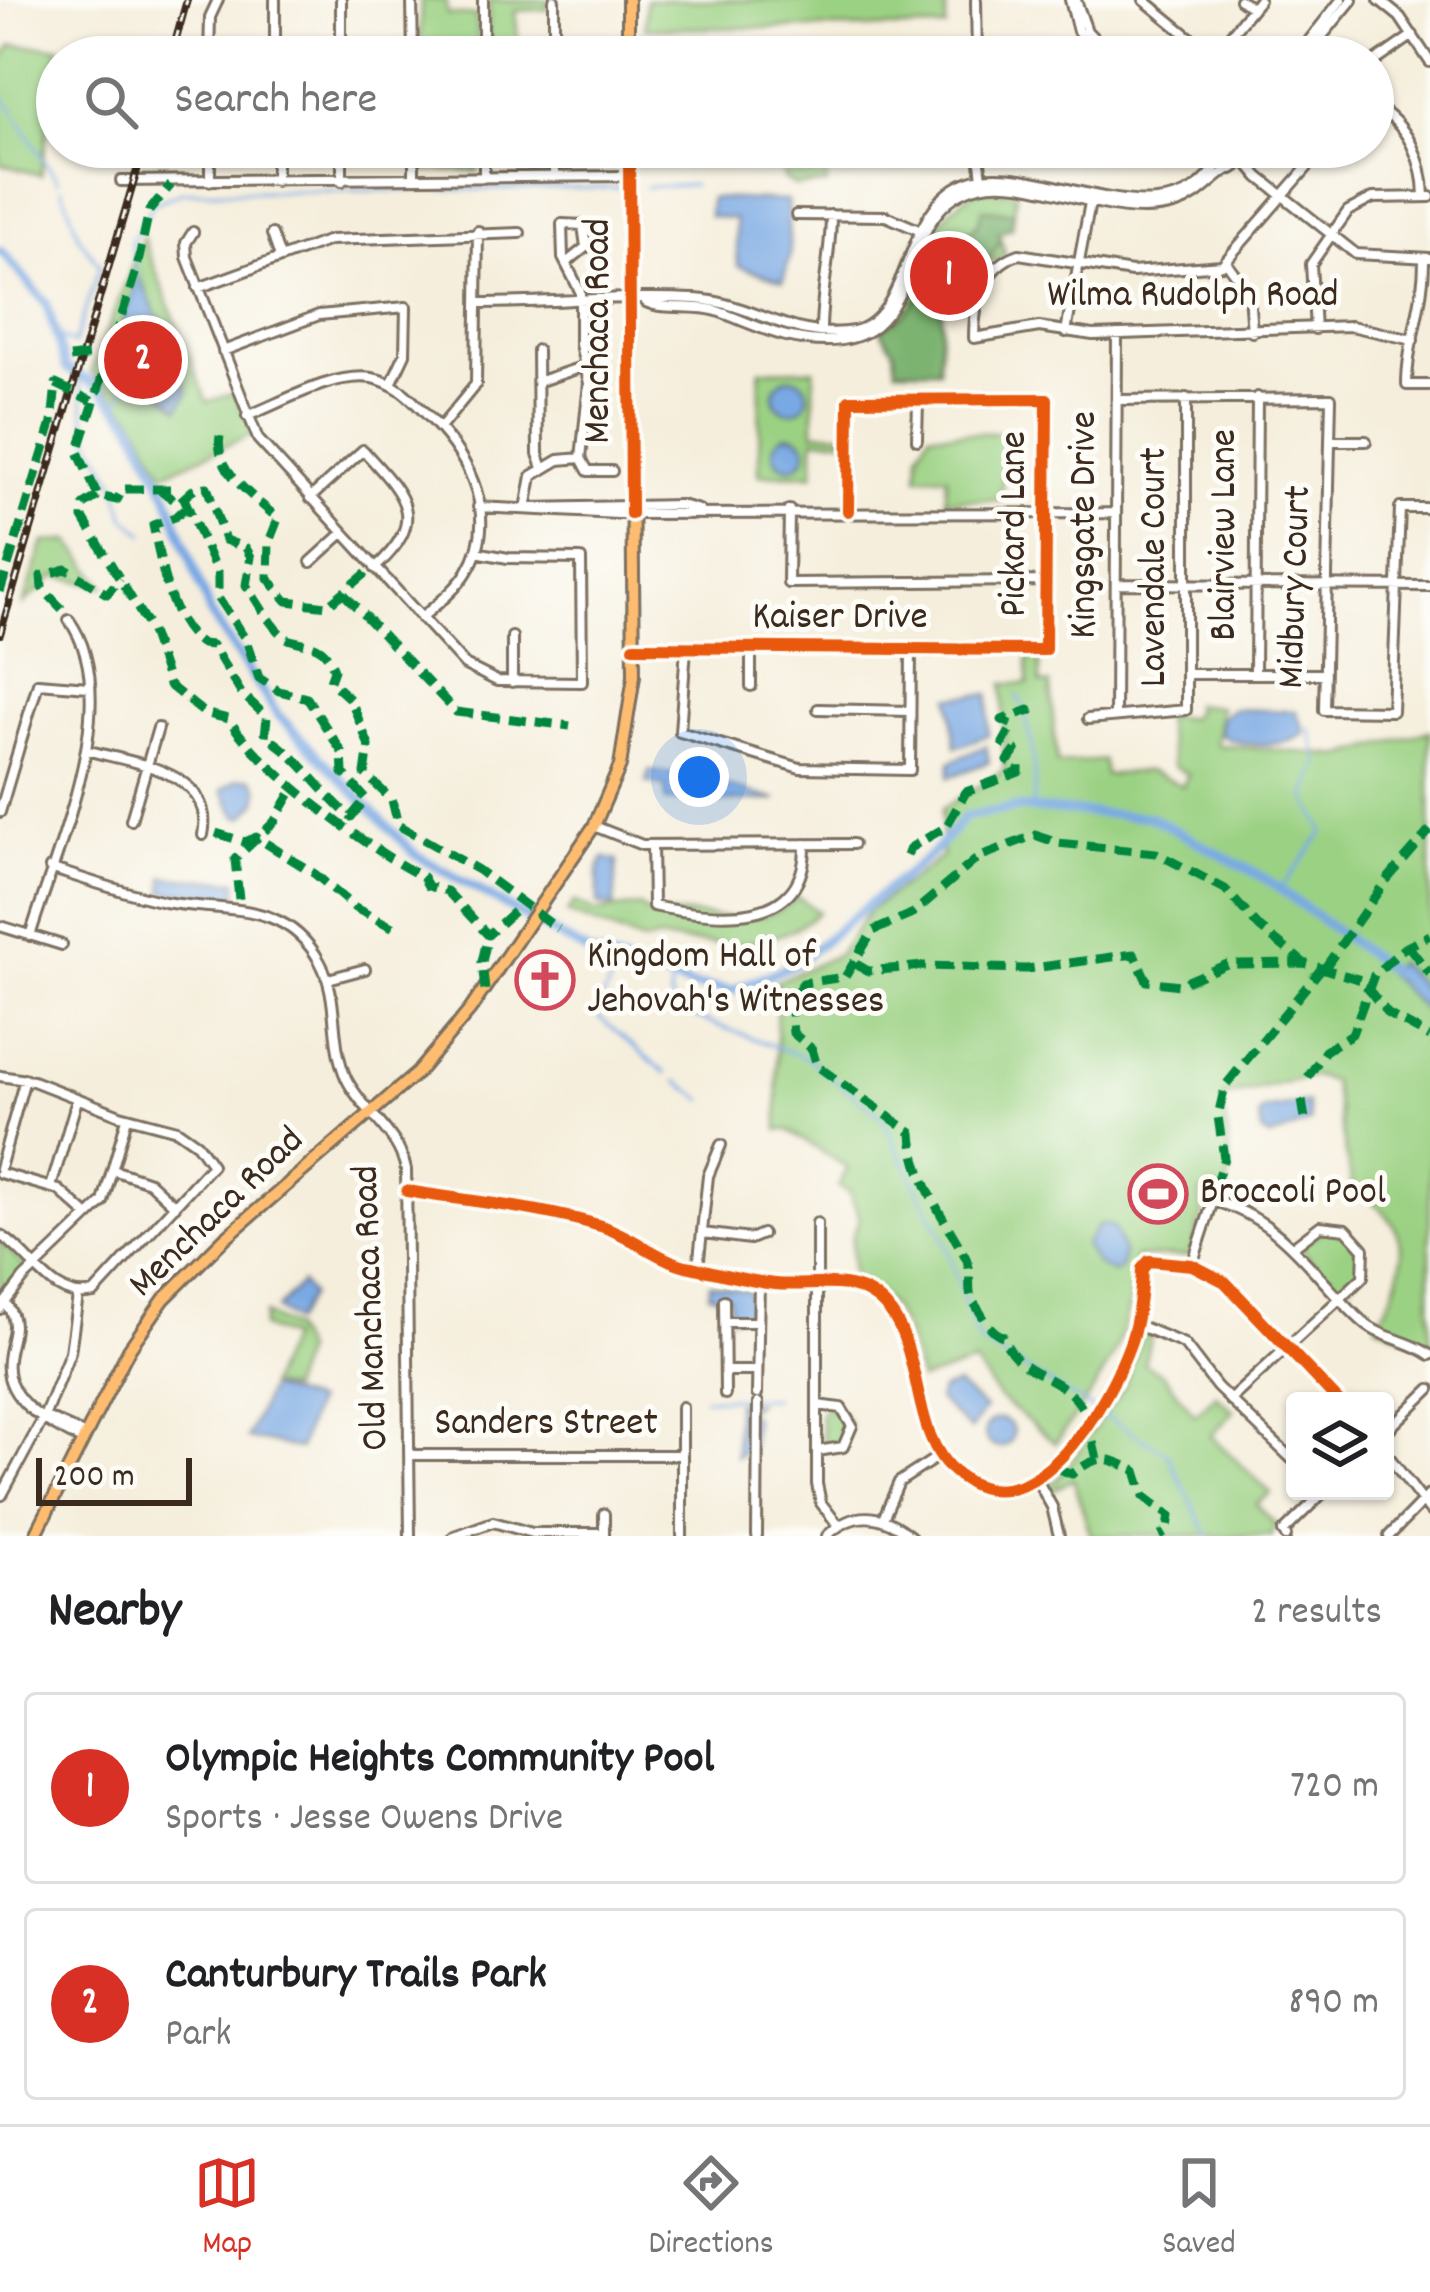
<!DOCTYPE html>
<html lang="en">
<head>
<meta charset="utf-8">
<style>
  body { margin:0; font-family:Dekko,sans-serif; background:#f6f6f6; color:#202124 }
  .controls { position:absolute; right:36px; bottom:36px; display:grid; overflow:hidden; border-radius:12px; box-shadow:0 3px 9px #0004 }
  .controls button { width:108px; height:108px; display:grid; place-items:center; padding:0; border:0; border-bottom:3px solid #e0e0e0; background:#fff; color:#202124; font:60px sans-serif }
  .scale { position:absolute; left:36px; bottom:30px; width:156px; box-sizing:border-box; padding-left:12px; border:6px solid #3b2a1e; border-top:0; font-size:33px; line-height:42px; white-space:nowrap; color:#3b2a1e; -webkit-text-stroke:9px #fdfcf7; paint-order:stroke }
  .you { position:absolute; left:699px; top:777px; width:42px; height:42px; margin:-30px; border:9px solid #fff; border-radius:50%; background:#1a73e8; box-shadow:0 0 0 18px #1a73e833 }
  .badge { display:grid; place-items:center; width:78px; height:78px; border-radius:50%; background:#d93025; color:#fff; font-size:39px; font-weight:700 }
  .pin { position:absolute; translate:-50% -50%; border:6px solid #fff; box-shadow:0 3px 12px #0006 }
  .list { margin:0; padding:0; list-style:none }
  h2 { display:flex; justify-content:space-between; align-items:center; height:156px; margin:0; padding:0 48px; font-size:51px }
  h2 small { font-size:39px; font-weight:400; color:#757577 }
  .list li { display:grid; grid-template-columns:78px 1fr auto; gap:36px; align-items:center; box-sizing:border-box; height:192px; margin:0 24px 24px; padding:0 24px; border:3px solid #e0e0e0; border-radius:12px }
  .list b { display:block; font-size:45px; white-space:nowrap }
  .list p { margin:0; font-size:39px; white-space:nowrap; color:#757577 }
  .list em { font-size:39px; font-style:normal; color:#757577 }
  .icon { flex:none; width:66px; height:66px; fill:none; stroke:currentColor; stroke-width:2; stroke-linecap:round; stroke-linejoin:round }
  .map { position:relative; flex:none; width:1430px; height:1536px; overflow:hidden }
  .search { position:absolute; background:#fff; box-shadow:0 3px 9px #0004; left:36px; right:36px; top:36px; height:132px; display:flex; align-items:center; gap:30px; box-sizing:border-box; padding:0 42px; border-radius:66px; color:#757577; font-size:45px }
  .sheet { height:588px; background:#fff }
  nav { display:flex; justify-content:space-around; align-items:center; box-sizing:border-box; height:168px; border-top:3px solid #e0e0e0; background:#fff; font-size:33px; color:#757577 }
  nav a { display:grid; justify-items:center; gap:6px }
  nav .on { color:#d93025 }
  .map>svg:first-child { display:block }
</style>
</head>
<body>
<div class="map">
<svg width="1430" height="1536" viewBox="0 0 1430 1536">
  <rect width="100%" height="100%" fill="#fdfcf7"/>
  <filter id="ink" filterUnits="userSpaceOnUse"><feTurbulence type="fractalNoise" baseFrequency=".00833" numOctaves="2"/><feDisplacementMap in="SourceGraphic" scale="24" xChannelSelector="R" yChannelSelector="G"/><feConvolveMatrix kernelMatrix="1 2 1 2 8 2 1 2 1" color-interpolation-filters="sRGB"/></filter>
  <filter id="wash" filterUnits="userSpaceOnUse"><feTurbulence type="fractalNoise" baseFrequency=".004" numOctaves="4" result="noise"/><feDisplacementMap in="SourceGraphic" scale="48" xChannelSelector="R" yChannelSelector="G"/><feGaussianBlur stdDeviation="2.7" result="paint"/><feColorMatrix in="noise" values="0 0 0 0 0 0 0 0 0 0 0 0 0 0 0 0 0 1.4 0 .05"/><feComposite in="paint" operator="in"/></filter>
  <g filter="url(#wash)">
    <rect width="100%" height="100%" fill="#f5eedc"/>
    <path fill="#9bd183" stroke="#6b7e50" stroke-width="3" d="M421 0H446L447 14 476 16 479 57H420Z
      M489 0H548V9L515 11 519 47H488Z
      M646 0H946V28H645Z
      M12 45 59 47 41 175 0 164V62Z
      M422 147H478V171L422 170Z
      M784 147H825L827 185 794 186 784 179Z
      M982 189 1016 193 1012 227 999 233 1005 254 990 263 969 306 942 305 939 369H896L894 350 881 330C922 287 922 212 982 189Z
      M143 238 207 402 234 393 253 434 164 473 135 419 91 372Z
      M814 369V432L845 433V439H814V474L759 475 760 370Z
      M930 433H1003L1002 500H946L947 476H918L919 452Z
      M70 541 104 586 55 576 24 604 44 542Z
      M1028 657 1040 661V683L1050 684 1057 764 1103 760 1105 775 1149 771 1183 786 1188 774 1173 766 1163 715 1188 719 1195 711 1193 704 1220 707 1217 745 1343 756 1430 731V1347L1377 1324C1409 1270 1418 1223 1353 1190L1332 1081 1313 1076 1223 1097 1231 1171 1225 1192 1211 1186 1200 1194 1203 1213 1189 1256 1135 1257C1130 1343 1106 1375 1055 1443L998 1397 975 1363 920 1380C907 1337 899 1294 852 1279V1237L860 1218 848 1191 838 1186 848 1168 788 1130H778L776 982 839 954 869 911 942 857V809L1004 770 1003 684H1028Z
      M798 897 818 912C772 954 710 944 655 939L645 943 567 913 574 902 595 912 640 906 652 917C698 906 760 936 798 897Z
      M1328 1228C1354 1234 1360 1246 1363 1271L1341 1293 1302 1249 1301 1243Z
      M0 1241 26 1268 0 1301Z
      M265 1314 291 1328 303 1352 289 1390 268 1386 289 1338 262 1327Z
      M1143 1333 1151 1335 1144 1364 1163 1374 1195 1415 1216 1395 1234 1411 1211 1436 1271 1493 1256 1504 1275 1524 1272 1536H1091L1073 1479 1050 1492 1046 1481 1055 1482 1065 1470 1124 1387Z
      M825 1408 840 1411 850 1425 844 1443 824 1448 820 1413Z"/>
    <path fill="#7cb371" stroke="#5c6e48" stroke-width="3" d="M983 209 1014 212 1012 227 999 233 1001 241 980 271 969 306 942 305 939 369H896L894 350 881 330C905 314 929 300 918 266L933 236 956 243 978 224Z"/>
    <path fill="#79a9e4" stroke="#5a6a81" stroke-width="3" d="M710 198 787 201 790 256 783 281 738 266 735 219 709 216Z
      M139 276 159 320 168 322 165 333 188 393 179 408 163 394 152 368 114 347 119 333 130 331 123 321Z
      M774 395a17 17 0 1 1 34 0a17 17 0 1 1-34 0Z
      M774 451a16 16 0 1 1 32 0a16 16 0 1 1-32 0Z
      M989 694 988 735 956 747 950 697Z
      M1232 709 1296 711 1305 732C1293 749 1234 747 1220 734L1221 718Z
      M986 746 989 762 949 777 950 762Z
      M649 771 681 775 684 801H666L665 786 646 782Z
      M691 776 777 800 693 802 689 798Z
      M252 778 259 789 258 802 244 817 237 816 222 790 238 779Z
      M604 858 617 861 614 907 598 904V870Z
      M164 877 237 881V897L164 892Z
      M1397 963 1430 994V1016L1387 973Z
      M1307 1103 1310 1122 1270 1138 1262 1132 1259 1115 1264 1110Z
      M1100 1224 1113 1227 1123 1252 1121 1268 1114 1273 1098 1265 1084 1245Z
      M301 1283 310 1295 294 1322 277 1309Z
      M710 1283 749 1291V1315L731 1317 729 1297 709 1294Z
      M957 1385 985 1409 970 1430 938 1400 941 1390Z
      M269 1388 315 1402 299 1449 247 1438Z
      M736 1403H755L745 1411 754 1418 751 1448 736 1457Z
      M985 1433a14 14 0 1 1 28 0a14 14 0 1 1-28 0Z"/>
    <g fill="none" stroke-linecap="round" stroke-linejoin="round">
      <path stroke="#79a9e4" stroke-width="3" d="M0 90 58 182
        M646 187 693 185
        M138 279 131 243 153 204 182 192 619 188
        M56 335 74 344 100 266 80 239 62 188
        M79 375 88 435 116 484 125 517 144 534
        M117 405 140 366
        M1017 695C1030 713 1040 790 1031 809
        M1280 889 1324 832 1306 796 1319 764 1310 727
        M620 963 595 1014 666 1073
        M671 979 670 997 678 1011 807 1058 881 1116 943 1238 979 1342 1167 1453 1208 1536
        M677 1081 704 1100
        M704 1398H773"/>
      <path stroke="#79a9e4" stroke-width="9" d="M0 250 46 303 66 368 98 386 132 422 168 496 210 613 277 714 416 855 589 953 691 986 733 990 795 964 934 852 966 816 1018 808 1151 817 1266 879 1396 975"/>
    </g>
  </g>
  <g filter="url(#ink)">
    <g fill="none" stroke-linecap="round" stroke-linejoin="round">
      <defs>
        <path id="minor" d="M275 0V57
          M341 0V57
          M412 0 413 57
          M483 0V57
          M554 0V57
          M976 0 977 57
          M1070 0 1078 31 1101 57
          M1076 0 1087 31 1112 57
          M1144 0 1214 57
          M1240 0 1252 8
          M1379 0 1400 17 1430 62
          M1213 56 1259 0
          M209 57 210 17 218 0
          M1060 57 1084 41
          M1296 57 1341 0
          M1305 57 1352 0
          M1373 63 1413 35
          M1373 105C1407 122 1424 161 1424 197
          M210 147V181
          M276 147V181
          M342 147V181
          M414 147V178
          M484 147V178
          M554 147V177
          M978 147 982 178
          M1224 147 1220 160 1232 169 1244 161 1240 147
          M1325 147 1222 265 1132 272 1019 254C982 267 974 303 974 338L1039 327 1093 335 1351 326 1413 340
          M1244 159 1259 177 1356 254 1430 258
          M121 181 629 176
          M796 215 886 216 923 232
          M193 232 186 243 187 257 258 439 465 665 497 681 582 682 581 559 508 558 476 552
          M272 234 280 257
          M1424 258C1425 302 1407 342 1407 385H1430
          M566 263 586 247 583 225 562 224 563 258 580 291V344L589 383 581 458 588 471H612
          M1227 263 1249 294 1252 332
          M198 288 330 240 520 233
          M646 302C666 311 694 304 717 311 740 319 762 330 786 336 942 372 881 210 979 186 1035 172 1113 225 1177 204 1199 197 1211 179 1230 168
          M477 303C550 303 624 295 695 299 751 302 794 342 854 331 916 318 900 191 982 178 1052 167 1172 248 1220 160
          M1315 329 1311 264 1348 211 1373 198 1430 197
          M821 331C821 291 831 255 831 215
          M1066 332 1091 197
          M537 350 538 454 543 468
          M223 351 319 315 406 307 405 354 391 384
          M540 381 585 366
          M1117 400 1331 398 1324 710 1392 711 1400 508H1430
          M247 416C283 402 333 372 372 378 399 383 414 402 432 420 470 459 500 518 467 572 456 590 437 604 421 618
          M440 428 476 384 478 231
          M917 440 918 401
          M1331 441H1366
          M310 498 363 450C404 495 430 518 375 568
          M478 507 618 514 1116 513
          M529 508 681 505 699 510
          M526 509 532 476 559 460 581 458
          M789 510 788 583 1046 581
          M311 562 343 533
          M1116 584 1430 586
          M634 647 1045 650 1047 399 849 400 848 511
          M686 648 680 732 800 768 910 770 911 649
          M1186 674H1324
          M1255 674 1257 397
          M512 682V637
          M751 686V648
          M818 709 910 711
          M1115 716 1117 334
          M1088 719 1186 710V398
          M86 750C131 763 216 770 203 835
          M0 812 38 683 89 687
          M131 820 158 728
          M594 826 642 845 853 844
          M652 845 653 906C716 919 806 930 805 844
          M50 868C87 880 127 894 165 902 224 913 285 898 320 962 340 998 329 1040 346 1078 362 1111 399 1132 406 1170L410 1536
          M0 926 62 945
          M30 936C56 850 126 699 69 620
          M328 979 365 969
          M0 1076 33 1081 120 1115 177 1130 197 1144 212 1165 94 1293C51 1303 32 1253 0 1235
          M0 1168 25 1079
          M113 1170 149 1182 175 1206
          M0 1173 59 1190 88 1216
          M51 1187 77 1100
          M407 1191C472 1202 541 1207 604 1227 633 1237 657 1259 686 1266 715 1272 746 1281 775 1284 805 1287 838 1278 865 1291 931 1323 902 1431 957 1474 1034 1535 1110 1401 1131 1341 1139 1317 1141 1294 1142 1269L1149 1261 1192 1265 1225 1282 1338 1401
          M817 1223V1484L821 1503 838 1525
          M703 1233 750 1239 762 1234
          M1192 1265 1213 1201C1284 1219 1312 1276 1363 1322 1382 1339 1410 1340 1430 1355
          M698 1268 708 1176 721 1145
          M724 1300 725 1394
          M7 1305C21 1327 10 1337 8 1360 3 1402 52 1425 82 1440
          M0 1309 24 1278 103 1202 127 1118
          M725 1322H757
          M1135 1324 1184 1344 1217 1387 1295 1462
          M725 1371H757
          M757 1394 759 1281
          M1230 1400 1363 1277 1364 1249 1346 1229 1320 1226 1294 1246
          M817 1405 841 1408 852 1426 843 1447 817 1451
          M46 1417 85 1435
          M1388 1430 1430 1389
          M1385 1437V1446
          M1386 1453 1430 1511
          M409 1455H682
          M1037 1480 1052 1507 1059 1536
          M2 1495 44 1417 70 1352 78 1296
          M883 1519 899 1482 939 1456
          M454 1536 493 1522 532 1533H604
          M604 1536V1514
          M682 1536V1407
          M757 1536 758 1403
          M827 1536C854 1509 882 1513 910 1536
          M1286 1536 1283 1532 1325 1491
          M1389 1536 1430 1494"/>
        <path id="major" d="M628 0V57
          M35 1536 129 1349 164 1299 225 1238 417 1073 470 1010 594 826 620 766 634 676 629 147"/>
      </defs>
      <use href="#minor" stroke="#7c6f60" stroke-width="14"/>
      <use href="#major" stroke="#7c6f60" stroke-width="16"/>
      <use href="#minor" stroke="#fff" stroke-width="8"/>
      <use href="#major" stroke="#febc70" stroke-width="10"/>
      <defs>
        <path id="rail" d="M171 57 187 0
          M0 634 144 147"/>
      </defs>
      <use href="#rail" stroke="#3b2a1e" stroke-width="8"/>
      <use href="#rail" stroke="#fdfcf7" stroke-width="3" stroke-dasharray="9" stroke-linecap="butt"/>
      <path stroke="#00873e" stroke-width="9" stroke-dasharray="18 9" stroke-linecap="butt" d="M70 358 110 353
        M220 436C214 472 255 497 278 519L269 542 268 578 287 601 327 606 370 570
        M159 489 178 503 194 489 207 487 225 540 246 548 251 557 246 585C257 600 268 622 281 634 299 650 322 634 334 670L330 681 351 700 369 746 365 774 392 800 398 825 478 870 558 929
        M170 489H123L117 500 98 496 78 452 137 268 149 211 171 185
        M98 496 84 505 83 518 150 629 169 685 204 713 229 719C257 767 371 851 423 877L428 886 447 891 488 935 522 904
        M184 498 218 575V598L246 640 259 678 279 691 307 698 342 752 343 773 366 799 351 817C320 792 300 756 265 736L267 717 241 693 212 645 202 644C168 621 161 561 153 525L175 517 187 506
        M0 592 52 423 56 384 92 401
        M344 594 456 712 570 726
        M62 609 42 588 41 576 66 569 107 594 120 578
        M216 833 245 842 256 837 315 874 355 908 396 929
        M907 856 910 848 946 827 966 792 1019 772V766L1008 761 1016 750 1003 743 1013 725 1002 720 1029 710 1033 722
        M239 899 235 859 274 822 294 788
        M1409 947 1430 974
        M856 964 868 971 923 966 1027 969 1134 954 1147 981 1179 985 1227 964 1304 963 1361 980 1388 1014 1430 1037
        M1324 969 1385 882 1430 830
        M485 990 482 962 488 935
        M1308 1077 1325 1051 1352 1034 1374 975 1403 949 1430 935
        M1302 1100 1306 1125
        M1214 1188 1224 1158 1218 1116 1225 1086 1321 969
        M1097 1459C1091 1437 1090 1415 1075 1398 1051 1372 1015 1373 1003 1336 989 1332 983 1315 974 1303 965 1291 974 1272 966 1258 945 1219 914 1178 912 1133L817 1066 812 1049 793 1033 790 1000 803 983 845 977 873 931 912 914 979 857 1035 835 1058 843 1156 853 1225 889 1260 928 1304 963
        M1059 1469 1072 1474C1098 1455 1105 1455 1136 1471L1144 1496 1170 1516 1167 1532 1160 1536"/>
      <defs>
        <path id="cycleway" d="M629 147 631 514
          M634 647 1045 650 1047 399 849 400 848 511
          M407 1191C472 1202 541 1207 604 1227 633 1237 657 1259 686 1266 715 1272 746 1281 775 1284 805 1287 838 1278 865 1291 931 1323 902 1431 957 1474 1034 1535 1110 1401 1131 1341 1139 1317 1141 1294 1142 1269L1149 1261 1192 1265 1225 1282 1338 1401"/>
      </defs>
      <use href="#cycleway" stroke="#fdfcf7" stroke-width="20"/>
      <use href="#cycleway" stroke="#e8590c" stroke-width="12"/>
    </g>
  </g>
  <defs>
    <symbol id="church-ring" viewBox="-11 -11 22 22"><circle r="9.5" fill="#fdfcf7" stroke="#d1495b" stroke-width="1.5"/><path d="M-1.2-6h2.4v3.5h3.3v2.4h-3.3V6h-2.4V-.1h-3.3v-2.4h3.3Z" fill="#d1495b"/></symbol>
    <symbol id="stadium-ring" viewBox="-11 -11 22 22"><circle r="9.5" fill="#fdfcf7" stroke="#d1495b" stroke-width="1.5"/><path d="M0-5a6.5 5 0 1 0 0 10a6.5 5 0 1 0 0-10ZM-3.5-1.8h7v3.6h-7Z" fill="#d1495b"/></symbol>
  </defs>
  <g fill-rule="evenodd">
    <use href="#church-ring" x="512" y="947" width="66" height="66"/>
    <use href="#stadium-ring" x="1125" y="1161" width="66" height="66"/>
  </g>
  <g text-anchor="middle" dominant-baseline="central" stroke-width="10" stroke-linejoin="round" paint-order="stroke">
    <g font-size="39" fill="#3b2a1e" stroke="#fdfcf7">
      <text x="1193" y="297">Wilma Rudolph Road</text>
      <text transform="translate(600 331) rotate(-90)">Menchaca Road</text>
      <text transform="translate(1016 524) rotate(-90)">Pickard Lane</text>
      <text transform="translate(1086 525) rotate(-90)">Kingsgate Drive</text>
      <text transform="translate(1226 535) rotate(-90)">Blairview Lane</text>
      <text transform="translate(1156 567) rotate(-90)">Lavendale Court</text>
      <text transform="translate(1297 587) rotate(-88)">Midbury Court</text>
      <text x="840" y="619">Kaiser Drive</text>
      <text transform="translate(218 1214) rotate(-44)">Menchaca Road</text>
      <text transform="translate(373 1308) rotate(-92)">Old Manchaca Road</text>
      <text x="546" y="1425">Sanders Street</text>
    </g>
    <g font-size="39" fill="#3b2a1e" stroke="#fdfcf7" text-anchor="start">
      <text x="587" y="958">Kingdom Hall of<tspan x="587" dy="45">Jehovah's Witnesses</tspan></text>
      <text x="1200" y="1194">Broccoli Pool</text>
    </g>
  </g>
</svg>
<div class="controls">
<button><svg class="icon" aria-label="layers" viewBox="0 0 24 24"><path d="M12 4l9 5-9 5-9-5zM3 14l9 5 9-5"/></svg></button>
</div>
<div class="scale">200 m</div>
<div class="you"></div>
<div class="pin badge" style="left:949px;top:276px">1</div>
<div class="pin badge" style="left:143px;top:360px">2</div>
<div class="search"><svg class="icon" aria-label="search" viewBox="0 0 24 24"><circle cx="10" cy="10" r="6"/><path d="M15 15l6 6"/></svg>Search here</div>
</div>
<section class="sheet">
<h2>Nearby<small>2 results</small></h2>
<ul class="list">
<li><span class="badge">1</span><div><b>Olympic Heights Community Pool</b><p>Sports · Jesse Owens Drive</p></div><em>720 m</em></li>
<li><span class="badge">2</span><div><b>Canturbury Trails Park</b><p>Park</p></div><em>890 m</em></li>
</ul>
</section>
<nav>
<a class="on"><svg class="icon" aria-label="map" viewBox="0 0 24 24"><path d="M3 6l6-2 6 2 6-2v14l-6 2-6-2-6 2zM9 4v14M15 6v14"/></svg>Map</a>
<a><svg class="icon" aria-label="directions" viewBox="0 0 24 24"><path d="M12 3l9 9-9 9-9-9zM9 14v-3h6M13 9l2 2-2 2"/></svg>Directions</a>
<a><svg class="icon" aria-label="saved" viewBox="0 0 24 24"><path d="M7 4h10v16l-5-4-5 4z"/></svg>Saved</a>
</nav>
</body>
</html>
